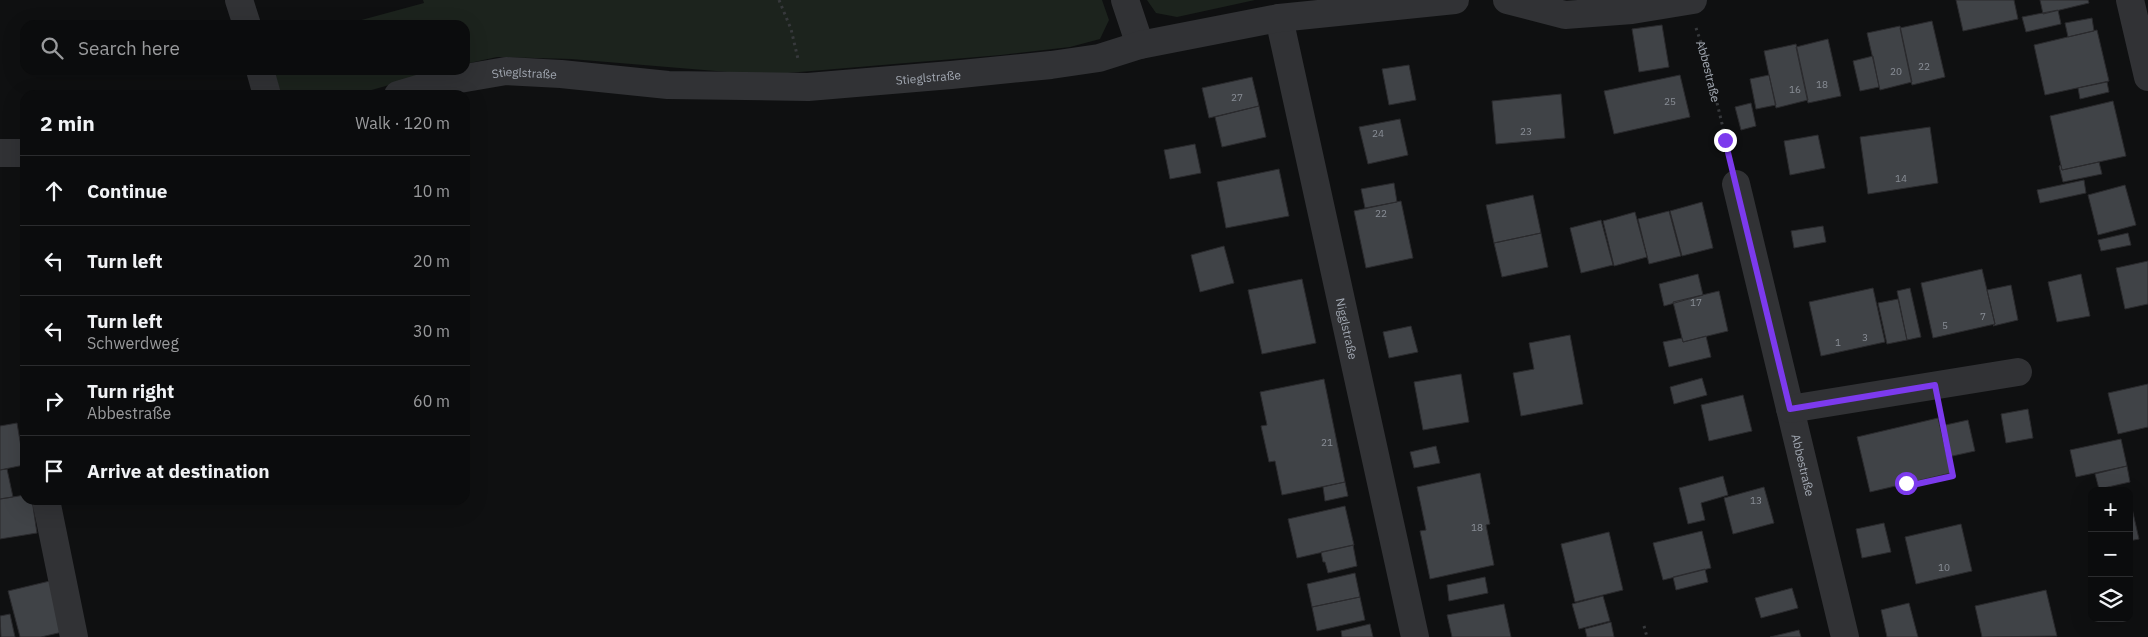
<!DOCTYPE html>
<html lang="en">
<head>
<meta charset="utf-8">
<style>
  body { margin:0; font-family:"IBM Plex Sans",sans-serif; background:#191a1b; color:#f1f3f6 }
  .controls { position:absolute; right:15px; bottom:15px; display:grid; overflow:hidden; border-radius:10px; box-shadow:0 5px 20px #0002 }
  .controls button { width:45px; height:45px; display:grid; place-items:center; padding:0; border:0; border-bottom:1px solid #2b2c2e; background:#0b0c0d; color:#f1f3f6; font:25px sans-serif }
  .stop { position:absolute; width:15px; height:15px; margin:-11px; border:4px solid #7c3aed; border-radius:50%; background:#fff }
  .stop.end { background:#7c3aed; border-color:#fff; box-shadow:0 1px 5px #0008 }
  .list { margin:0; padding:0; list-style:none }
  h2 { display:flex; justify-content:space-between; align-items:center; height:65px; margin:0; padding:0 20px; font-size:21px }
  h2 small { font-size:16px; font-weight:400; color:#9a9b9d }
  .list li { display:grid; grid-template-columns:32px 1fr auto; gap:15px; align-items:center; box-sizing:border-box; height:70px; padding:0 20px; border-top:1px solid #2b2c2e }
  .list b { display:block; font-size:19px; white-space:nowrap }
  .list p { margin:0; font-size:16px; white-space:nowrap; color:#9a9b9d }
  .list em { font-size:16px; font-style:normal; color:#9a9b9d }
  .icon { flex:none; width:28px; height:28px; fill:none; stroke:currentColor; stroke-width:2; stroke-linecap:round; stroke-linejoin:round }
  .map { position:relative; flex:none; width:2148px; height:637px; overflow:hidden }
  .search { position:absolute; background:#0b0c0d; box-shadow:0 5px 20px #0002; left:20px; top:20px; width:450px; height:55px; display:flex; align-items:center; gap:12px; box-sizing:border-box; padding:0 18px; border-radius:15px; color:#9a9b9d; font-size:19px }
  .panel { position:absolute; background:#0b0c0d; box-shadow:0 5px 20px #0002; left:20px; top:90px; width:450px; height:415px; border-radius:15px }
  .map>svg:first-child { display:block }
</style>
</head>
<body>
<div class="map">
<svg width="2148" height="637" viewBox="0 0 2148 637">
  <rect width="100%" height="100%" fill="#0f1011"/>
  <path fill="#1c231d" d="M423 0H1102L1109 20 1100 39 1070 47 1001 55 764 75 571 59 497 57 465 64V25H343L424 3Z
    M1147 0H1255L1177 17 1156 13Z
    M274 70H442L354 95H281Z"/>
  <path fill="#404347" stroke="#2a2a2d" d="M1956 0H2014L2018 19 1963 31Z
    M2040 0H2088L2089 3 2043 14Z
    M2058 10 2061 24 2026 32 2022 17Z
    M2092 18 2094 31 2068 37 2065 23Z
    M1932 21 1945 77 1912 85 1900 28Z
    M1662 25 1669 67 1639 72 1632 29Z
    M1900 26 1912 82 1880 90 1867 33Z
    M2097 30 2109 81 2045 95 2034 45Z
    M1828 39 1841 96 1808 103 1796 47Z
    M1796 44 1808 100 1776 108 1764 51Z
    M1873 56 1879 87 1860 91 1853 61Z
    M1409 65 1416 100 1389 105 1382 69Z
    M1680 75 1690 117 1614 134 1604 91Z
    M1769 75 1776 105 1756 109 1750 79Z
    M1252 77 1259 106 1209 118 1202 88Z
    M2107 82 2109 92 2080 99 2078 88Z
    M1561 94 1565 138 1496 144 1492 101Z
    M2113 101 2126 156 2062 170 2050 116Z
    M1751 103 1756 126 1741 130 1735 107Z
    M1259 106 1266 137 1222 147 1215 117Z
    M1400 119 1408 155 1368 164 1359 127Z
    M1930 127 1938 183 1868 194 1860 137Z
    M1818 135 1825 168 1790 175 1784 141Z
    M1195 144 1201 173 1170 179 1164 150Z
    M2099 162 2102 174 2063 182 2059 166 2061 165 2062 170Z
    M1279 169 1289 216 1226 228 1217 182Z
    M2084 180 2086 193 2040 203 2037 190Z
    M1394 183 1397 202 1365 208 1361 189Z
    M2125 185 2136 225 2098 235 2088 195Z
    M1533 195 1541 233 1494 243 1486 205Z
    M1401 201 1413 258 1366 268 1354 211Z
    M1702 202 1713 248 1682 256 1670 211Z
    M1669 211 1681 256 1649 264 1638 219Z
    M1635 212 1647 257 1614 266 1603 221Z
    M1601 220 1613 265 1581 273 1570 228Z
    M1823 226 1826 242 1794 248 1791 231Z
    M1541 233 1548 267 1502 277 1494 243Z
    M2128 233 2131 245 2101 251 2098 240Z
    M1224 246 1234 283 1200 292 1191 255Z
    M2148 261V304L2125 309 2116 268Z
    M1982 269 1995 324 1933 338 1921 283Z
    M1698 274 1703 295 1664 306 1659 284Z
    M2081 274 2090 316 2057 322 2048 282Z
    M1302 279 1316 343 1262 354 1248 290Z
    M2011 285 2018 320 1993 326 1995 324 1987 290Z
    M1873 288 1885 342 1821 356 1809 302Z
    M1910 288 1921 337 1907 340 1897 291Z
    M1719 291 1728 331 1683 342 1673 302Z
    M1898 299 1907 340 1887 344 1878 303Z
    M1411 326 1418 352 1389 358 1383 332Z
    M1570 335 1583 404 1521 416 1513 373 1534 369 1529 343Z
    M1706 336 1711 357 1669 367 1663 342 1682 338 1683 342Z
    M1461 374 1469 422 1423 430 1414 382Z
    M1702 378 1707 395 1674 404 1670 387Z
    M1324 379 1345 482 1282 495 1275 461 1269 462 1261 426 1267 425 1260 392Z
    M2148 384V427L2118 434 2108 393Z
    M1743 395 1752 431 1709 441 1701 405Z
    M2028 409 2033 438 2006 443 2001 414Z
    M1938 418 1951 473 1870 492 1857 437Z
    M1968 420 1975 451 1948 457 1941 426Z
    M17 423 24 465 0 470V426Z
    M2121 439 2127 466 2076 477 2070 450Z
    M1436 446 1440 463 1414 468 1410 452Z
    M2127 466 2130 482 2099 489 2095 474Z
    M7 469 13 497 0 499V470Z
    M1480 473 1490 524 1486 525 1494 565 1430 579 1420 531 1426 530 1417 487Z
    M1723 476 1728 495 1701 503 1705 520 1688 524 1679 488Z
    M1345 482 1348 496 1325 501 1323 487Z
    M1764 487 1774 523 1733 534 1724 498Z
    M25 495V500H32L37 533 0 539V499Z
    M2131 504 2139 539 2129 541V505Z
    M1345 506 1354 545 1297 558 1288 519Z
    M1884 523 1891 552 1862 558 1856 529Z
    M1961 524 1972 571 1916 584 1905 537Z
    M1702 531 1711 568 1663 580 1653 543Z
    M1609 532 1623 590 1575 602 1561 544Z
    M1353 545 1357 566 1328 573 1325 562H1323L1321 552Z
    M1705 569 1708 582 1676 590 1673 577Z
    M1355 573 1360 597 1312 607 1307 584Z
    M1485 577 1488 593 1449 601 1447 585Z
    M54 580 67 631 41 637H20L8 591Z
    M1792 588 1798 608 1761 618 1755 598Z
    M2046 590 2057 636 1982 637 1975 606Z
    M1603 596 1610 621 1579 629 1572 604Z
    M1360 597 1365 620 1317 631 1312 607Z
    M1909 603 1918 637H1887L1881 610Z
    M1504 604 1511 637H1452L1447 615Z
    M10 614 15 637H1L0 616Z
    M1611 622 1614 637H1587L1585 629Z
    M1370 624 1373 637H1342L1341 631Z
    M1799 630 1801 637H1770Z"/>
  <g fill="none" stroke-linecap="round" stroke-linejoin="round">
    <g stroke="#37393c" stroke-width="3" stroke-dasharray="2.5 4" stroke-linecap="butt">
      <path d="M779 0 791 29 798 59"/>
      <path id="s1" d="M1696 28 1706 57 1730 157"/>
      <path d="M1906 483 1907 486 1953 476 1941 413"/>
      <path d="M1644 626 1647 637"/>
    </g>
    <g stroke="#313235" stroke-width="28">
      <path d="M239 0 247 25"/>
      <path d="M1125 0 1140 45"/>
      <path d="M1507 0 1565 15 1632 10 1693 0"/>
      <path d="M2130 0 2148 77"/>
      <path id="s2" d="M1279 18 1415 637"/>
      <path d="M260 70 267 95"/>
      <path id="s3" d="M398 95 442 82 506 71 561 74 668 85 808 87 951 75 1051 65 1099 58 1140 45 1279 18 1455 0"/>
      <path d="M0 153H25"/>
      <path id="s4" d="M1736 184 1845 637"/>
      <path d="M1790 409 2018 372"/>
      <path d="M46 500 74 637"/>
    </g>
  </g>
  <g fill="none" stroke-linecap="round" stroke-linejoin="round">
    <path stroke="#7c3aed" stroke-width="6" d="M1725 140 1790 409 1935 385 1953 476 1908 486 1906 483"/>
  </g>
  <g text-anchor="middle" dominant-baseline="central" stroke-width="5" stroke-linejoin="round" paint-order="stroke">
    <g font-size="10" fill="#898e96">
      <text x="1924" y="66">22</text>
      <text x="1896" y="71">20</text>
      <text x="1822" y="84">18</text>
      <text x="1795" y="89">16</text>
      <text x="1237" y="97">27</text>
      <text x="1670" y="101">25</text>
      <text x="1526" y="131">23</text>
      <text x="1378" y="133">24</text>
      <text x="1901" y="178">14</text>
      <text x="1381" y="213">22</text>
      <text x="1696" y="302">17</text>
      <text x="1983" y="316">7</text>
      <text x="1945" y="325">5</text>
      <text x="1865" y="337">3</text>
      <text x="1838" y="342">1</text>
      <text x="1327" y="442">21</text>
      <text x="1756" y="500">13</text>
      <text x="1477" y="527">18</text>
      <text x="1944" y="567">10</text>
    </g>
    <g font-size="12" fill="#a1a7b1" stroke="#0b0b0c">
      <text stroke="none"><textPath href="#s1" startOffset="45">Abbestraße</textPath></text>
      <text stroke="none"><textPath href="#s3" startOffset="129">Stieglstraße</textPath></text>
      <text stroke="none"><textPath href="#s3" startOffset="534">Stieglstraße</textPath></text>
      <text stroke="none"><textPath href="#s2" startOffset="318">Nigglstraße</textPath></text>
      <text stroke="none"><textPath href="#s4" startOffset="289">Abbestraße</textPath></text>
    </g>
  </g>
</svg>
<div class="controls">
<button>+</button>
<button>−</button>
<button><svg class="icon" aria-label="layers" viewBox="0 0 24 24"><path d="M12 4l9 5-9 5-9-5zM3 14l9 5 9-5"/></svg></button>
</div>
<div class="stop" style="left:1906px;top:483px"></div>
<div class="stop end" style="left:1725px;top:140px"></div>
<div class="search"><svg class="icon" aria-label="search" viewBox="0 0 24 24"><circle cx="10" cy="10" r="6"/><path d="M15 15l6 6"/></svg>Search here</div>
<section class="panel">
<h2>2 min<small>Walk · 120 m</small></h2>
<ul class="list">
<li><svg class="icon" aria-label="ahead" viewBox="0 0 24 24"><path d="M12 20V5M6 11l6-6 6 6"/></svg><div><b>Continue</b></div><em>10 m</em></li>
<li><svg class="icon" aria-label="left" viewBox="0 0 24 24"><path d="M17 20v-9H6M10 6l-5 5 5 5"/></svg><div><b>Turn left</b></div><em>20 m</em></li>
<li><svg class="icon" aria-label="left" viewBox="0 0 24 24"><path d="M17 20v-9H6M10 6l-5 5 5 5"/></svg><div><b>Turn left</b><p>Schwerdweg</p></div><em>30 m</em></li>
<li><svg class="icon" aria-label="right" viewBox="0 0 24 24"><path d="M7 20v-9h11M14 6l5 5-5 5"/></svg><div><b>Turn right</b><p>Abbestraße</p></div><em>60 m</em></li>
<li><svg class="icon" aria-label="arrive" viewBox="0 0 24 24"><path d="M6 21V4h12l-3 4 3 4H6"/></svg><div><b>Arrive at destination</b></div></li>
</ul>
</section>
</div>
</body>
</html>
